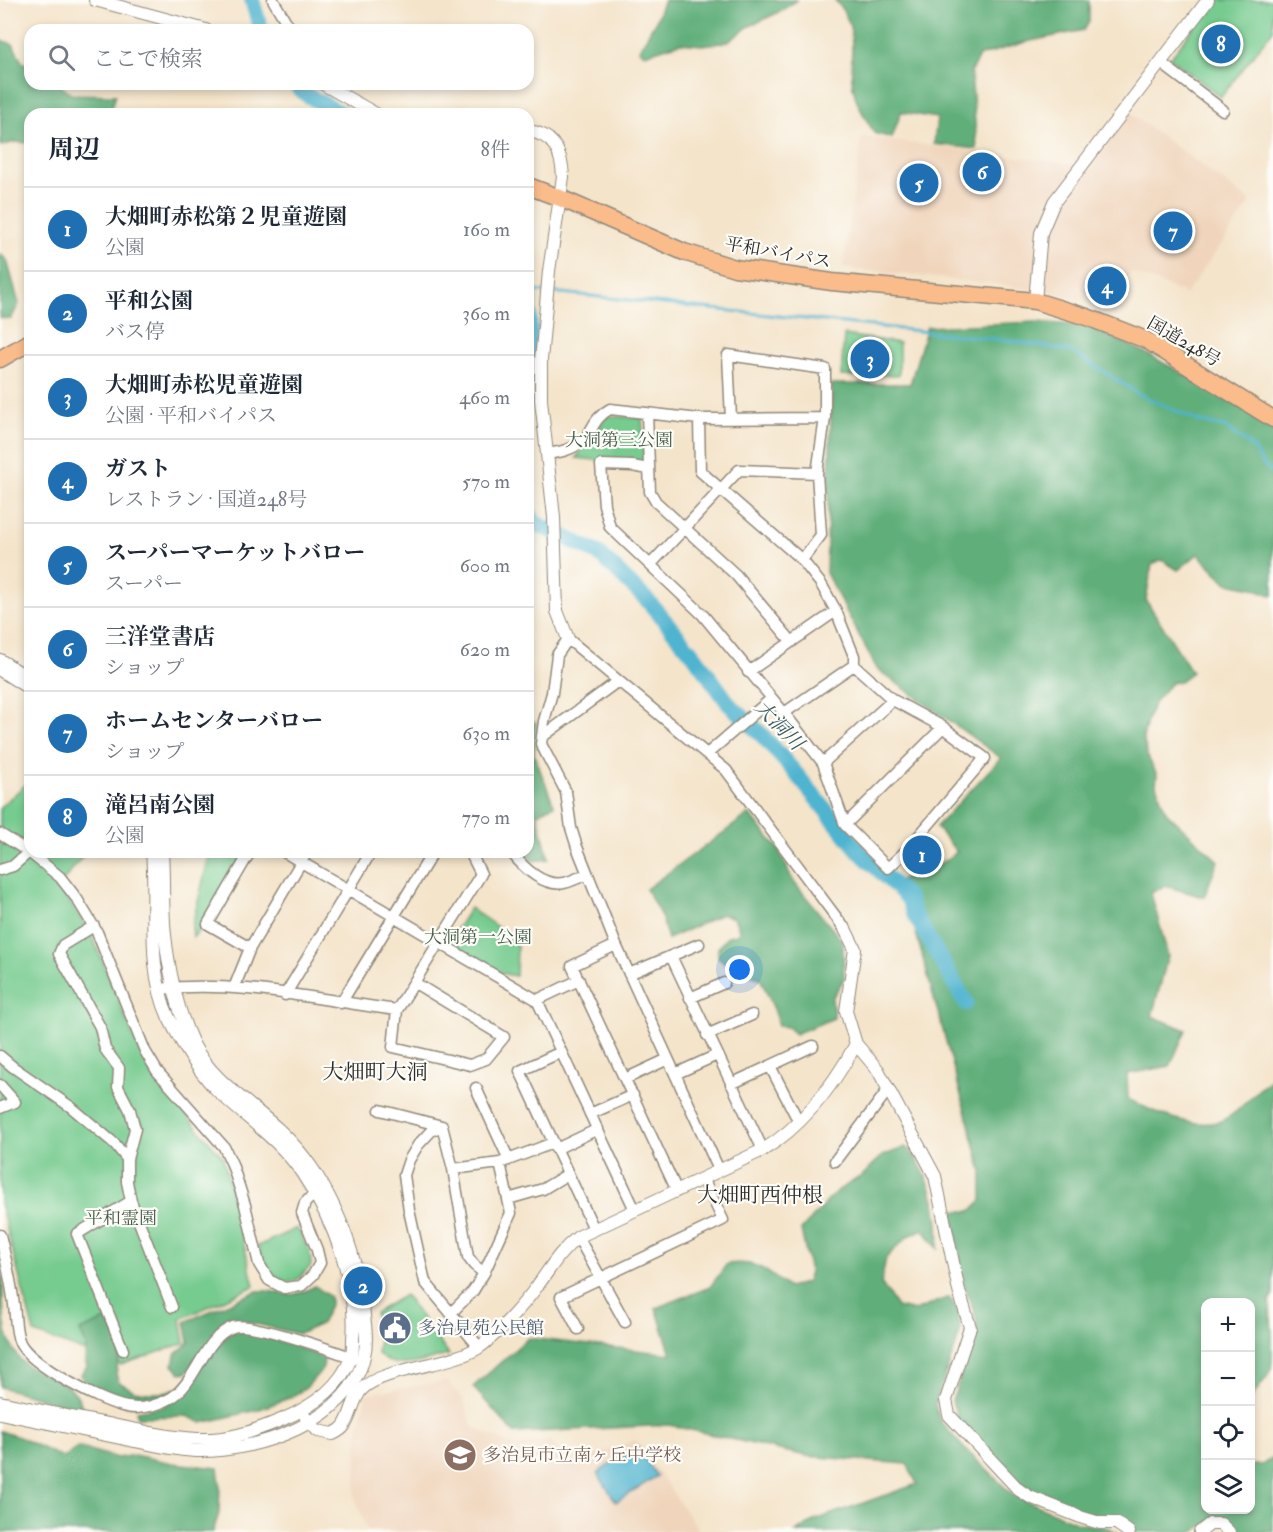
<!DOCTYPE html>
<html lang="ja">
<head>
<meta charset="utf-8">
<style>
  body { margin:0; font-family:"IM FELL Double Pica","Noto Serif JP",serif; background:#f2f2f3; color:#1f2937 }
  .controls { position:absolute; right:18px; bottom:18px; display:grid; overflow:hidden; border-radius:12px; box-shadow:0 3px 9px #0003 }
  .controls button { width:54px; height:54px; display:grid; place-items:center; padding:0; border:0; border-bottom:2px solid #e0e1e3; background:#fff; color:#1f2937; font:30px sans-serif }
  .you { position:absolute; left:740px; top:970px; width:21px; height:21px; margin:-15px; border:4px solid #fff; border-radius:50%; background:#1a73e8; box-shadow:0 0 0 9px #1a73e833 }
  .badge { display:grid; place-items:center; width:39px; height:39px; border-radius:50%; background:#1f6fb2; color:#fff; font-size:20px; font-weight:700 }
  .pin { position:absolute; translate:-50% -50%; border:3px solid #fff; box-shadow:0 2px 6px #0006 }
  .list { margin:0; padding:0; list-style:none }
  h2 { display:flex; justify-content:space-between; align-items:center; height:78px; margin:0; padding:0 24px; font-size:26px }
  h2 small { font-size:20px; font-weight:400; color:#747a83 }
  .list li { display:grid; grid-template-columns:39px 1fr auto; gap:18px; align-items:center; box-sizing:border-box; height:84px; padding:0 24px; border-top:2px solid #e0e1e3 }
  .list b { display:block; font-size:22px; white-space:nowrap }
  .list p { margin:0; font-size:20px; white-space:nowrap; color:#747a83 }
  .list em { font-size:20px; font-style:normal; color:#747a83 }
  .icon { flex:none; width:33px; height:33px; fill:none; stroke:currentColor; stroke-width:2; stroke-linecap:round; stroke-linejoin:round }
  .map { position:relative; flex:none; width:1273px; height:1532px; overflow:hidden }
  .search { position:absolute; background:#fff; box-shadow:0 3px 9px #0003; left:24px; top:24px; width:510px; height:66px; display:flex; align-items:center; gap:15px; box-sizing:border-box; padding:0 21px; border-radius:18px; color:#747a83; font-size:22px }
  .panel { position:absolute; background:#fff; box-shadow:0 3px 9px #0003; left:24px; top:108px; width:510px; height:750px; border-radius:18px }
  .map>svg:first-child { display:block }
</style>
</head>
<body>
<div class="map">
<svg width="1273" height="1532" viewBox="0 0 1273 1532">
  <rect width="100%" height="100%" fill="#fdfcf7"/>
  <filter id="ink" filterUnits="userSpaceOnUse"><feTurbulence type="fractalNoise" baseFrequency=".0167" numOctaves="2"/><feDisplacementMap in="SourceGraphic" scale="12" xChannelSelector="R" yChannelSelector="G"/><feConvolveMatrix kernelMatrix="1 2 1 2 8 2 1 2 1" color-interpolation-filters="sRGB"/></filter>
  <filter id="wash" filterUnits="userSpaceOnUse"><feTurbulence type="fractalNoise" baseFrequency=".008" numOctaves="4" result="noise"/><feDisplacementMap in="SourceGraphic" scale="24" xChannelSelector="R" yChannelSelector="G"/><feGaussianBlur stdDeviation="1.35" result="paint"/><feColorMatrix in="noise" values="0 0 0 0 0 0 0 0 0 0 0 0 0 0 0 0 0 1.4 0 .05"/><feComposite in="paint" operator="in"/></filter>
  <g filter="url(#wash)">
    <rect width="100%" height="100%" fill="#f4e4ca"/>
    <path fill="#f0d5bc" d="M1130 113 1251 202 1186 294 1131 272 1115 311 1053 293 1005 285 843 268 862 137 1072 164 1087 174Z
      M447 1381 463 1399 473 1427 516 1447 550 1441 571 1463 636 1440 700 1532H368L355 1498 358 1434 366 1394Z"/>
    <path fill="#76cb8f" stroke="#507b5d" stroke-width="1.5" d="M1215 0H1273V30L1221 97 1170 58Z
      M844 335 899 343V375L841 376Z
      M607 416 642 418 645 458 639 465 576 458Z
      M30 781V852H86L59 886 92 936 136 1043 152 1076 223 1157 254 1286 181 1319 185 1343 121 1365 34 1333 0 1203V807Z
      M921 838 938 854 926 870 914 868 906 856Z
      M210 852H242L244 856 202 928 193 937 192 926Z
      M470 908 503 931 517 946 516 976 500 973 448 942Z
      M297 1228 310 1252 311 1266C306 1270 301 1277 296 1280 272 1291 261 1264 258 1246Z
      M405 1295 449 1355C425 1360 395 1374 377 1353L379 1340 375 1313Z"/>
    <path fill="#60af7a" stroke="#466d52" stroke-width="1.5" d="M664 0H797L781 11 748 27 728 42 702 45 680 43 645 54 639 50 656 20Z
      M835 0H1089V22L1084 30 1026 42 979 56 971 72 977 149 934 144 937 118 901 112 892 138 874 133C866 118 856 105 853 87 847 52 862 30 835 0Z
      M0 40 13 44 22 62 30 66V84H58L71 94 116 95 109 114H30V143L15 142 1 146Z
      M0 254 7 260 19 304 11 319 0 318Z
      M1037 322 1086 326 1138 349 1224 396 1273 415V596L1253 588 1227 583 1198 554 1178 570 1162 560 1152 564 1146 600 1192 672 1180 681 1171 683 1156 700 1149 714 1143 737 1147 755 1157 775 1156 785 1166 812 1218 861 1204 897 1165 886 1151 893 1168 956 1152 1016 1186 1030 1170 1066 1127 1074 1128 1099C1153 1112 1200 1134 1227 1118 1244 1108 1256 1089 1273 1078V1295L1269 1302C1272 1317 1273 1356 1271 1370 1266 1380 1257 1389 1251 1398L1250 1302H1206V1510H1250L1251 1465H1262L1273 1457V1532H1240L1236 1525 1229 1521 1217 1518 1193 1532H1136L1115 1516 1089 1515 1043 1497 1022 1486 958 1419 952 1401 977 1329 975 1313 964 1286 952 1211H971L982 1200V1171L901 879 929 871 957 852 936 827 1001 758 877 669 826 573 832 384H910L927 327Z
      M528 719 536 723 534 755 554 805 537 814 549 859 531 861 525 852H528Z
      M749 814 778 848 793 881 843 942 844 979 832 998 834 1018 795 1034 787 1027 778 1026 774 1009 760 978 742 973 737 968 725 963 718 957V948L728 936 738 934 739 929 734 918 722 914 668 939 661 916 646 889Z
      M906 1147C931 1172 941 1214 938 1249L923 1229 907 1237 886 1258 881 1283 897 1307 915 1311 949 1297 959 1313 960 1333 935 1404 940 1421 963 1447 1013 1495 1078 1523 1109 1528 1118 1532H796L815 1520 917 1484 907 1464 806 1456 669 1425 514 1433 473 1387 528 1338 671 1354 656 1308 710 1287 727 1264C759 1260 764 1270 789 1288L807 1282 810 1272 801 1230 837 1191 863 1175 882 1156Z
      M0 1274 3 1277C3 1304 1 1336 19 1358 36 1379 80 1378 82 1410L0 1387Z
      M315 1286 330 1297V1305L321 1324 299 1334 247 1322 215 1336 187 1372 180 1373 173 1365 175 1355 189 1342 185 1322 257 1291C285 1289 284 1303 315 1286Z
      M108 1319 121 1348 116 1374 119 1382 134 1391 148 1393H161L177 1388 154 1404 130 1406 91 1390 80 1375 87 1367 85 1360 86 1345 80 1331Z
      M247 1331 297 1347 324 1358 323 1368 306 1388 289 1398 257 1410 202 1423 187 1416 138 1417 136 1411 165 1406 218 1342 231 1332Z
      M0 1431 19 1437 63 1458 78 1447 118 1458 134 1455 172 1463 218 1468 220 1484 219 1513 213 1532H0Z"/>
    <path fill="#50b4cf" stroke="#3e707d" stroke-width="1.5" d="M637 1447 657 1476 616 1502 597 1473Z"/>
    <g fill="none" stroke-linecap="round" stroke-linejoin="round">
      <path stroke="#50b4cf" stroke-width="3" d="M529 291 545 292
        M552 292 1013 341 1071 351 1139 394 1198 421 1227 428 1253 448 1263 464 1273 473"/>
      <path stroke="#50b4cf" stroke-width="16" d="M252 0 261 30
        M295 84 307 95 342 114
        M528 287 530 332 528 356
        M528 512 535 523 598 553 648 601 694 655 729 704 760 733 793 770 860 852 908 898 914 914 966 1003"/>
    </g>
  </g>
  <g filter="url(#ink)">
    <g fill="none" stroke-linecap="round" stroke-linejoin="round">
      <defs>
        <path id="minor" d="M273 0 291 30
          M1161 63 1223 110
          M647 413 650 492 656 502 736 575 792 642
          M731 419 728 355 825 369V418L817 473 821 535 802 560
          M548 454C559 452 572 450 581 442 594 431 592 419 610 409L699 419 825 418
          M649 469 632 466 601 465 604 505 610 527 702 614 784 713 823 763 845 825 888 868 907 850 985 758 943 727 893 700 854 665V656L836 611 821 584 802 560 700 471 699 419
          M651 564 739 470 817 473
          M748 672 836 611
          M784 713 854 665
          M542 737 618 681
          M707 754 771 699
          M823 763 893 700
          M845 825 943 727
          M0 834 29 852 60 877 77 899 97 932 145 1051 157 1071 224 1147 232 1164 245 1205 259 1264 269 1280 284 1288 301 1286 313 1275 320 1263 317 1250 302 1213 305 1203 315 1193
          M284 852 537 1000 635 1210
          M511 852C523 867 542 887 564 883 572 881 580 877 587 874
          M0 870 13 866 29 852
          M94 926 63 945 59 954 100 1027 105 1049 119 1068 118 1087 130 1110 135 1129 127 1159
          M616 945 572 966 677 1191
          M250 948 208 924 250 852
          M671 956 763 1150
          M629 974 699 944
          M415 983 504 1037 486 1059 470 1065 393 1047 397 1010 481 874 470 852
          M234 988 250 948 307 852
          M160 989C238 980 318 1000 397 1010
          M285 995 371 852
          M690 998 724 983
          M537 1000 579 980
          M341 1003 433 852
          M707 1035 752 1015
          M561 1052 520 1071 594 1229
          M0 1056 13 1067 71 1107 115 1144 127 1159V1182L131 1201 172 1307
          M770 1066 799 1122
          M675 1074 717 1055
          M625 1079 668 1059
          M731 1084 813 1046
          M0 1085 15 1102 0 1108
          M476 1088 509 1160
          M380 1110 442 1126 453 1169 468 1257 474 1265 484 1273
          M590 1114 633 1095
          M442 1126 431 1131 418 1145 409 1160 404 1175 409 1210 425 1282 479 1347
          M556 1149 598 1129
          M835 1161 888 1090
          M453 1169 500 1163 553 1143
          M719 1170 616 945 577 847 571 828 566 792 541 744 544 721 552 693 557 655 568 639 726 770 845 929
          M508 1199 543 1189 568 1174
          M0 1235C5 1256 10 1276 13 1298 16 1313 14 1329 20 1343 31 1365 102 1403 127 1407 142 1410 159 1405 171 1398 197 1382 204 1337 233 1327 250 1321 331 1350 351 1357
          M578 1237 625 1322
          M451 1313 473 1291 484 1273 511 1213 500 1163
          M578 1329 561 1297 723 1220 703 1178
          M123 1350 77 1234 131 1201"/>
        <path id="tertiary" d="M95 0 206 30
          M323 84 376 114
          M528 131C554 134 562 153 563 177L549 271 541 360V400L554 517 557 611 568 639
          M1035 301 1041 233 1054 202 1208 0
          M0 660 30 679
          M0 670 30 689
          M845 929 855 949 846 1011 856 1044 878 1070 935 1176 959 1291 970 1327 946 1400 949 1415 1019 1490 1030 1497 1083 1518 1100 1523H1116L1129 1532
          M0 1402C38 1410 75 1418 113 1425 146 1432 178 1440 212 1439 236 1438 259 1429 281 1420 310 1408 339 1389 351 1358 353 1353 353 1345 353 1339 358 1282 333 1219 302 1173 278 1137 242 1116 213 1086 195 1066 181 1042 169 1018 145 966 157 906 152 852
          M0 1413C42 1422 83 1430 125 1439 148 1443 173 1450 197 1451 256 1452 350 1422 364 1356 368 1341 365 1324 363 1308 357 1259 341 1213 314 1171 304 1156 292 1142 279 1130 250 1103 211 1080 193 1044 177 1010 169 972 165 935 162 908 164 880 162 852
          M306 1418 318 1431 333 1434C337 1432 342 1429 344 1426 352 1415 352 1400 362 1389 383 1368 448 1366 478 1348 496 1336 525 1303 538 1285 552 1266 559 1252 578 1237L763 1150C804 1125 833 1086 856 1044
          M1200 1532 1210 1524H1221L1229 1532"/>
        <path id="trunk" d="M528 186 560 198 684 252 735 268 832 282 1035 301 1087 317 1146 340 1273 419
          M0 359 30 342"/>
      </defs>
      <use href="#minor" stroke="#90887a" stroke-width="13"/>
      <use href="#tertiary" stroke="#90887a" stroke-width="14"/>
      <use href="#trunk" stroke="#90887a" stroke-width="19"/>
      <use href="#minor" stroke="#fff" stroke-width="10"/>
      <use href="#tertiary" stroke="#fff" stroke-width="12"/>
      <use href="#trunk" stroke="#fabc8b" stroke-width="16"/>
    </g>
  </g>
  <defs>
    <symbol id="civic-disc" viewBox="-11 -11 22 22"><circle r="9.5" fill="#5c6f8a" stroke="#fdfcf7"/><path d="M-.6-6.5H3V-4.5H.6V-3L4-1V1h2V6H-6V1h2V-1L-.6-3ZM-1.2 2.5V6h2.4V2.5Z" fill="#fff"/></symbol>
    <symbol id="school-disc" viewBox="-11 -11 22 22"><circle r="9.5" fill="#8d6e63" stroke="#fdfcf7"/><path d="M0-5L7-2L0 1L-7-2ZM-4 1L0 2.5L4 1V4Q0 6-4 4Z" fill="#fff"/></symbol>
  </defs>
  <g fill-rule="evenodd">
    <use href="#civic-disc" x="376" y="1309" width="38" height="38"/>
    <use href="#school-disc" x="441" y="1436" width="38" height="38"/>
  </g>
  <g text-anchor="middle" dominant-baseline="central" stroke-width="4.5" stroke-linejoin="round" paint-order="stroke">
    <g font-size="18" fill="#2b2b2b" stroke="#fdfcf7">
      <text transform="translate(778 253) rotate(10)">平和バイパス</text>
      <text transform="translate(1184 342) rotate(30)">国道248号</text>
    </g>
    <g font-size="18" fill="#425b49" stroke="#fdfcf7">
      <text x="619" y="440">大洞第三公園</text>
      <text x="478" y="937">大洞第一公園</text>
      <text x="121" y="1218">平和霊園</text>
    </g>
    <g font-size="18" fill="#4e5e75" stroke="#fdfcf7" text-anchor="start">
      <text x="418" y="1328">多治見苑公民館</text>
    </g>
    <g font-size="18" fill="#785e54" stroke="#fdfcf7" text-anchor="start">
      <text x="483" y="1455">多治見市立南ヶ丘中学校</text>
    </g>
    <g font-size="20" font-style="italic" fill="#385b64" stroke="#fdfcf7">
      <text transform="translate(779 725) rotate(46)">大洞川</text>
    </g>
    <g font-size="21" fill="#2b2b2b" stroke="#fdfcf7">
      <text x="375" y="1072">大畑町大洞</text>
      <text x="760" y="1195">大畑町西仲根</text>
    </g>
  </g>
</svg>
<div class="controls">
<button>+</button>
<button>−</button>
<button><svg class="icon" aria-label="locate" viewBox="0 0 24 24"><circle cx="12" cy="12" r="6"/><path d="M12 2v4M12 18v4M2 12h4M18 12h4"/></svg></button>
<button><svg class="icon" aria-label="layers" viewBox="0 0 24 24"><path d="M12 4l9 5-9 5-9-5zM3 14l9 5 9-5"/></svg></button>
</div>
<div class="you"></div>
<div class="pin badge" style="left:922px;top:855px">1</div>
<div class="pin badge" style="left:363px;top:1286px">2</div>
<div class="pin badge" style="left:870px;top:359px">3</div>
<div class="pin badge" style="left:1107px;top:286px">4</div>
<div class="pin badge" style="left:919px;top:183px">5</div>
<div class="pin badge" style="left:982px;top:172px">6</div>
<div class="pin badge" style="left:1173px;top:231px">7</div>
<div class="pin badge" style="left:1221px;top:44px">8</div>
<div class="search"><svg class="icon" aria-label="search" viewBox="0 0 24 24"><circle cx="10" cy="10" r="6"/><path d="M15 15l6 6"/></svg>ここで検索</div>
<section class="panel">
<h2>周辺<small>8件</small></h2>
<ul class="list">
<li><span class="badge">1</span><div><b>大畑町赤松第２児童遊園</b><p>公園</p></div><em>160 m</em></li>
<li><span class="badge">2</span><div><b>平和公園</b><p>バス停</p></div><em>360 m</em></li>
<li><span class="badge">3</span><div><b>大畑町赤松児童遊園</b><p>公園 · 平和バイパス</p></div><em>460 m</em></li>
<li><span class="badge">4</span><div><b>ガスト</b><p>レストラン · 国道248号</p></div><em>570 m</em></li>
<li><span class="badge">5</span><div><b>スーパーマーケットバロー</b><p>スーパー</p></div><em>600 m</em></li>
<li><span class="badge">6</span><div><b>三洋堂書店</b><p>ショップ</p></div><em>620 m</em></li>
<li><span class="badge">7</span><div><b>ホームセンターバロー</b><p>ショップ</p></div><em>630 m</em></li>
<li><span class="badge">8</span><div><b>滝呂南公園</b><p>公園</p></div><em>770 m</em></li>
</ul>
</section>
</div>
</body>
</html>
